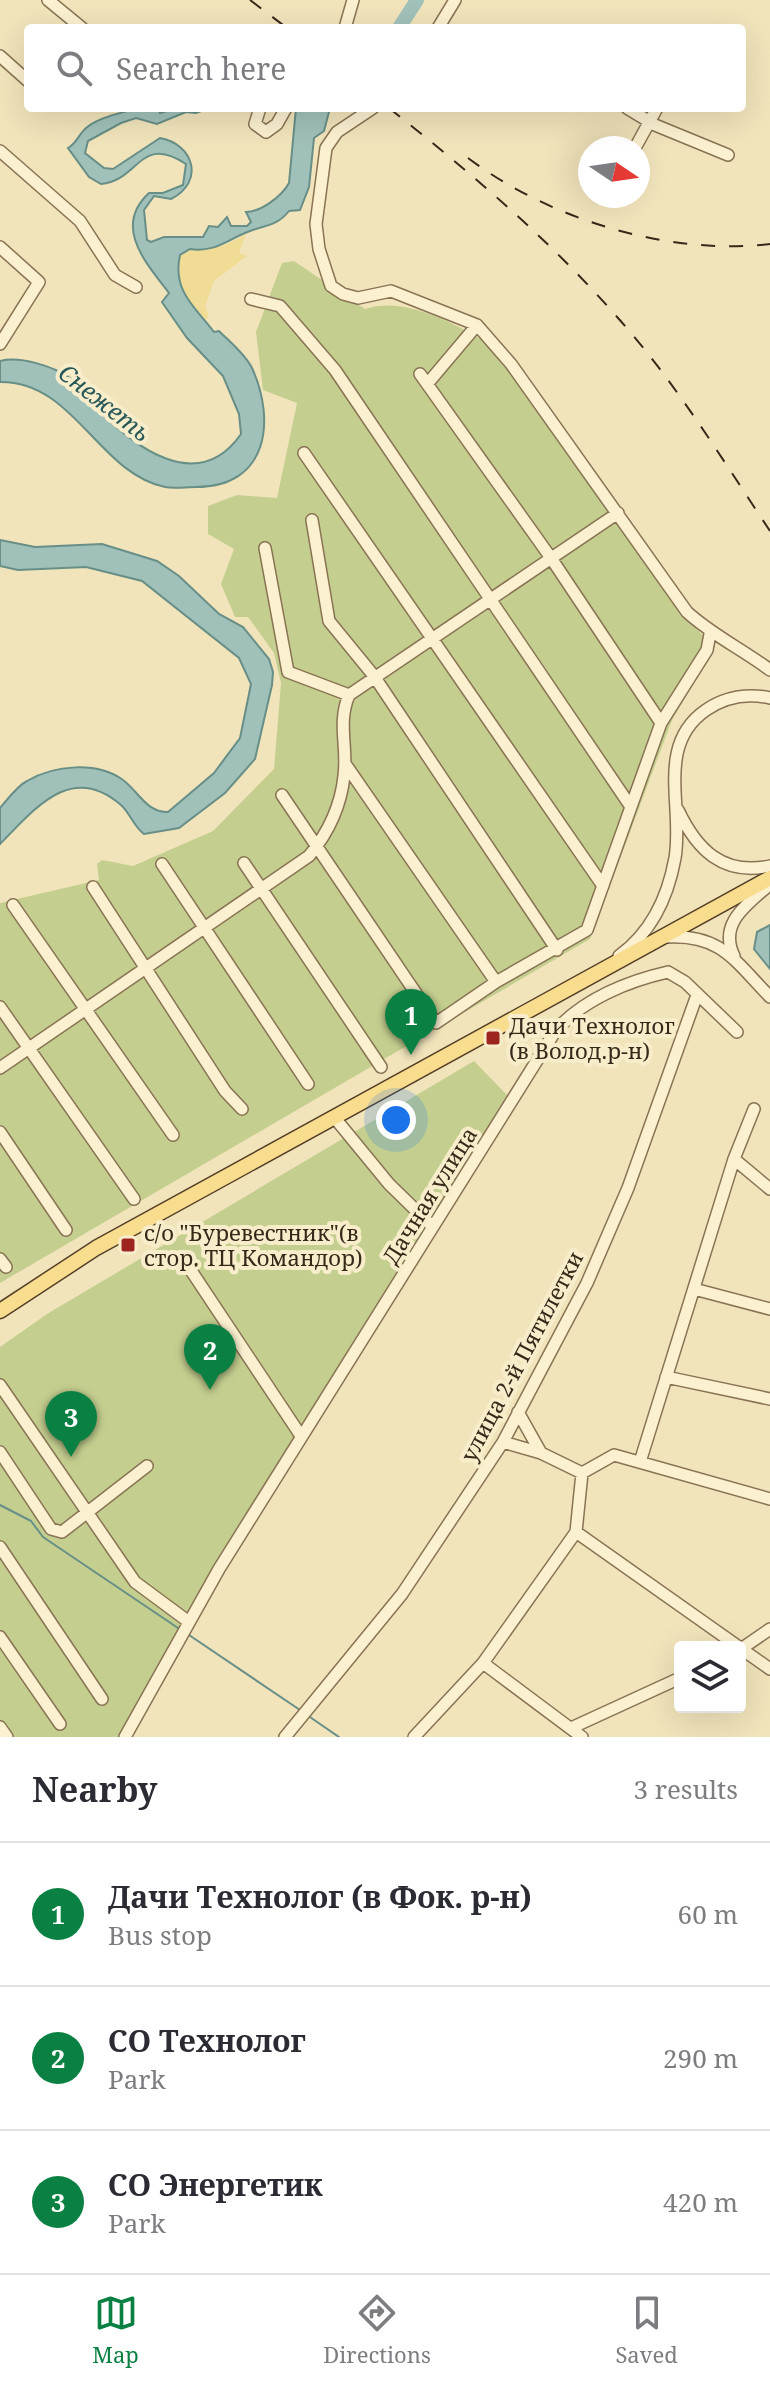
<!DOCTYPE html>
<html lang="en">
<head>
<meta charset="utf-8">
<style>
  body { margin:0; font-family:"Noto Serif",serif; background:#f7f7f7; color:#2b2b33 }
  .controls { position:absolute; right:24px; bottom:24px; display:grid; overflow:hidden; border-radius:8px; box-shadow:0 8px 32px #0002 }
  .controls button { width:72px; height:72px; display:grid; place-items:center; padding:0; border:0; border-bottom:2px solid #e1e1e2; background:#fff; color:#2b2b33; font:40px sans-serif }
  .compass { position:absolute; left:578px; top:136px; width:72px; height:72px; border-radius:50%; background:#fff; box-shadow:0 8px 32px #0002; rotate:103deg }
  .you { position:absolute; left:396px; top:1120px; width:28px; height:28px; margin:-20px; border:6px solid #fff; border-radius:50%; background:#1a73e8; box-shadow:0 0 0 12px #1a73e833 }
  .badge { display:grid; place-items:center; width:52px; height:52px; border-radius:50%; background:#0b8043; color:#fff; font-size:26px; font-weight:700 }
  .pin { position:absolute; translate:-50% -66px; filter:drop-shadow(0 2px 4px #0008) }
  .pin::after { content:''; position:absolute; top:42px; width:28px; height:24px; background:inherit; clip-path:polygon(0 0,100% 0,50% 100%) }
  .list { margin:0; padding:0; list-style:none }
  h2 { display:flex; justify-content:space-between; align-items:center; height:104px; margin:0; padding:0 32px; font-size:34px }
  h2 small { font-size:26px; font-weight:400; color:#7c7c81 }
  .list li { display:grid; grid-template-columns:52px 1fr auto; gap:24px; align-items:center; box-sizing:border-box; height:144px; padding:0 32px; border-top:2px solid #e1e1e2 }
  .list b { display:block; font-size:30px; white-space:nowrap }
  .list p { margin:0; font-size:26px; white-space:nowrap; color:#7c7c81 }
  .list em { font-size:26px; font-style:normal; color:#7c7c81 }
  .icon { flex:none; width:44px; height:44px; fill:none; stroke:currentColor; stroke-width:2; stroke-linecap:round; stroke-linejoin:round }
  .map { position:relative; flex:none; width:770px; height:1737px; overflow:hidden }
  .search { position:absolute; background:#fff; box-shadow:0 8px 32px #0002; left:24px; right:24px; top:24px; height:88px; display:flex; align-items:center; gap:20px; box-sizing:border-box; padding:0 28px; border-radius:8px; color:#7c7c81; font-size:30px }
  .sheet { height:536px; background:#fff }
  nav { display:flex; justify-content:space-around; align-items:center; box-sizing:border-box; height:112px; border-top:2px solid #e1e1e2; background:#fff; font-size:22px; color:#7c7c81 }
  nav a { display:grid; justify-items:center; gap:4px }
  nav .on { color:#0b8043 }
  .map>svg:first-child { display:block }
</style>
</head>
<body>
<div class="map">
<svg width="770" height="1737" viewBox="0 0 770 1737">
  <rect width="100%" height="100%" fill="#f1e4bb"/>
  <path fill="#c4cf8f" d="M294 261 365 309C407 295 461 327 498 349L681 614 715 647 672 720 590 939 0 1283V903L99 880 97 864 102 860 133 866 213 831 274 769 281 683 274 653 248 617H235L221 584 234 549 208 534V506L237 495 277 498 297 403 263 390 256 332 282 263Z
    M474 1061 507 1095 213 1567 118 1737H0V1347L47 1314Z"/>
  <path fill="#f0dc95" d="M246 234 239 253 247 256 214 281 205 307 209 315 205 322 180 288V255L190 249C209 252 229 245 246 234Z"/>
  <path fill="#a0c1b9" stroke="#678f87" stroke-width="2" d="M141 108H158L160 113 177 108H209L196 113 186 112 157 124 136 118 121 123 88 141 85 153 104 168 113 169 160 138C194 144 205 182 171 199L154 196 144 210 147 240 151 242 164 237H203L209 226 218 227 227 217 231 226H247L251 222 246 212C261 212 282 196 289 183L296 108H330L324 131 314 138 309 187 300 210 289 211C277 226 266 225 250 231 228 239 215 253 190 249L180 255C172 291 195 307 214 332L219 331C230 342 245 354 252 368 276 421 268 487 196 487 186 487 174 489 165 487 98 473 74 381 0 382V361C20 356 53 366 70 378 80 385 86 396 94 405 133 447 198 496 241 434L239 414 223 376 187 338 162 302 169 293C147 264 112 227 149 193H163L183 185 186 164C140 133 139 181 101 184L89 177 68 148C77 143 78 135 86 128 97 118 125 111 141 108Z
    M0 540 35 547 102 544 157 561 179 576 219 614 243 627 269 659 273 672 272 685 255 759 225 793 179 828 144 834C134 827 130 813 121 805 71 761 34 810 0 844V808C8 799 17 786 27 781 54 765 97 761 123 780 139 792 146 812 168 812L214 773 240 738 251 684 239 658 142 581 86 567 18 570 0 566Z
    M770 925V969L754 949 757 932Z"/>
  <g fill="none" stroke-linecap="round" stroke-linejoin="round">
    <path stroke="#678f87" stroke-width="2" d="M0 1505 31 1521 43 1537 178 1628
      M189 1635 300 1710
      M307 1715 339 1737"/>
    <path stroke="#a0c1b9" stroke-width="14" d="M399 28 417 0"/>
    <defs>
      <path id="minor" d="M48 0 82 28
        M345 28 353 0
        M438 28 455 0
        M0 56 28 81
        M260 108 255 124 266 132 277 124 286 108
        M373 108 337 132 326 148 316 224 319 249 331 286 343 294 358 298 391 291 477 325 511 364 687 612C712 635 742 649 770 670
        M627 108 655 125 728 155
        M635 148 657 108
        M0 151 80 221 115 275 136 287
        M0 247 39 282 0 344
        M251 299 280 306 335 370 631 807
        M420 374 551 558 661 723
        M428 383 477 325
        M304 453 603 886
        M312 520 329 621 374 676 557 950
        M265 548 288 672 349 695
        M346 765 496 982
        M282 795 436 1023 496 982 587 930 661 723 707 650 710 634
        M678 810C697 850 723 876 770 866
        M244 863 381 1067
        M162 864 308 1084
        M93 887 225 1091 242 1109
        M13 905 173 1135
        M667 937C721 934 735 961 770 997
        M619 956C652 932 668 897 675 858 684 807 655 745 706 710 725 697 748 693 770 698
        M734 956C718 923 747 905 770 884
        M0 1007 134 1199
        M0 1068 309 856C328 833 341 805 344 776 348 747 337 723 349 695L618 513
        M334 1117 389 1184 432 1226
        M0 1132 66 1230
        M734 1159 770 1189
        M0 1259 6 1267
        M190 1269 301 1436
        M694 1289 770 1309
        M666 1377 770 1399
        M0 1385 135 1582 189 1622
        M518 1412 541 1453
        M503 1442 541 1453 582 1473
        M0 1452 51 1529 62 1532 147 1466
        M640 1462 734 1159 754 1109
        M576 1532 770 1669
        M0 1547 102 1699
        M0 1637 60 1724
        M741 1649 770 1629
        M483 1663 582 1737
        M0 1727 7 1737
        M571 1728 680 1678
        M125 1737 219 1569 556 1030C584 999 628 981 668 972L685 982 737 1032
        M285 1737 402 1594 503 1442 587 1283 628 1188 697 995
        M414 1737 483 1663 576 1532 582 1473 614 1455 770 1499"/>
      <path id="major" d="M0 1311 96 1248 770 878"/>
    </defs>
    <use href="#minor" stroke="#897354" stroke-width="14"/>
    <use href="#major" stroke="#564029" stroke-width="17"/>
    <use href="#minor" stroke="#fbf0cf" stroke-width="11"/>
    <use href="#major" stroke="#f9dd8e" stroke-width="14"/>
    <path stroke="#37291a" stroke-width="2" stroke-dasharray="14 14" stroke-linecap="butt" d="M250 0 287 28
      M389 108C470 172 550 240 618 318 676 383 722 459 770 531
      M468 158C549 219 668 256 770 244"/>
  </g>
  <g fill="#9d251f" stroke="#f8edcb" stroke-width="3">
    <rect x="485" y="1030" width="16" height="16" rx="4"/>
    <rect x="120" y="1237" width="16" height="16" rx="4"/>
  </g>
  <g text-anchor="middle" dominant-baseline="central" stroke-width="8" stroke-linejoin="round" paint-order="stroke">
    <g font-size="22" fill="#37291a" stroke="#f8edcb" text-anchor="start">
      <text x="509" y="1025">Дачи Технолог<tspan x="509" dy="25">(в Волод.р-н)</tspan></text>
      <text x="144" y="1232">с/о "Буревестник"(в<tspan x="144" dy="25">стор. ТЦ Командор)</tspan></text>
    </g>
    <g font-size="22" fill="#37291a" stroke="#f8edcb">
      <text transform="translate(429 1195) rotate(-58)">Дачная улица</text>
      <text transform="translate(521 1356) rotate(-62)">улица 2-й Пятилетки</text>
    </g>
    <g font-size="24" font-style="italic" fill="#285858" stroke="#f8edcb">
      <text transform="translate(105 402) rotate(38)">Снежеть</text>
    </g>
  </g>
</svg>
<div class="controls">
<button><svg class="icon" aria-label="layers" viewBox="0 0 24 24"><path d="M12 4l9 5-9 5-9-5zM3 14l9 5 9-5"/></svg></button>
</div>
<svg class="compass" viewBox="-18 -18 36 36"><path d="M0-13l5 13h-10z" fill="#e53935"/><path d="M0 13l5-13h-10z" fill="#7c7c81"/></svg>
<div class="you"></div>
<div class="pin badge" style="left:411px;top:1055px">1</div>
<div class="pin badge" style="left:210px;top:1390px">2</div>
<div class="pin badge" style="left:71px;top:1457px">3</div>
<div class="search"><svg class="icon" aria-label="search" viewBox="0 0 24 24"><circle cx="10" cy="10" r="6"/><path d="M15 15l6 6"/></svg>Search here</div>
</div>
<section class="sheet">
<h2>Nearby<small>3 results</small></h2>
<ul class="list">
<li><span class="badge">1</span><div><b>Дачи Технолог (в Фок. р-н)</b><p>Bus stop</p></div><em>60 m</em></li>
<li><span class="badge">2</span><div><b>СО Технолог</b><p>Park</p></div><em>290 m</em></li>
<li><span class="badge">3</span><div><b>СО Энергетик</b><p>Park</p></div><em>420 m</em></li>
</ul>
</section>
<nav>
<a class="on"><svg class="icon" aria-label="map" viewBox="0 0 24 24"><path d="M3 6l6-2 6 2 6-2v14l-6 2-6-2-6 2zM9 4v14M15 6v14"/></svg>Map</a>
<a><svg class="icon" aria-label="directions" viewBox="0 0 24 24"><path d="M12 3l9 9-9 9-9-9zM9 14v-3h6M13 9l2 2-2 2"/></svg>Directions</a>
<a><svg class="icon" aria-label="saved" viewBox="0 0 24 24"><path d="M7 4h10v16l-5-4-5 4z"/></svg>Saved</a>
</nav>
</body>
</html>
